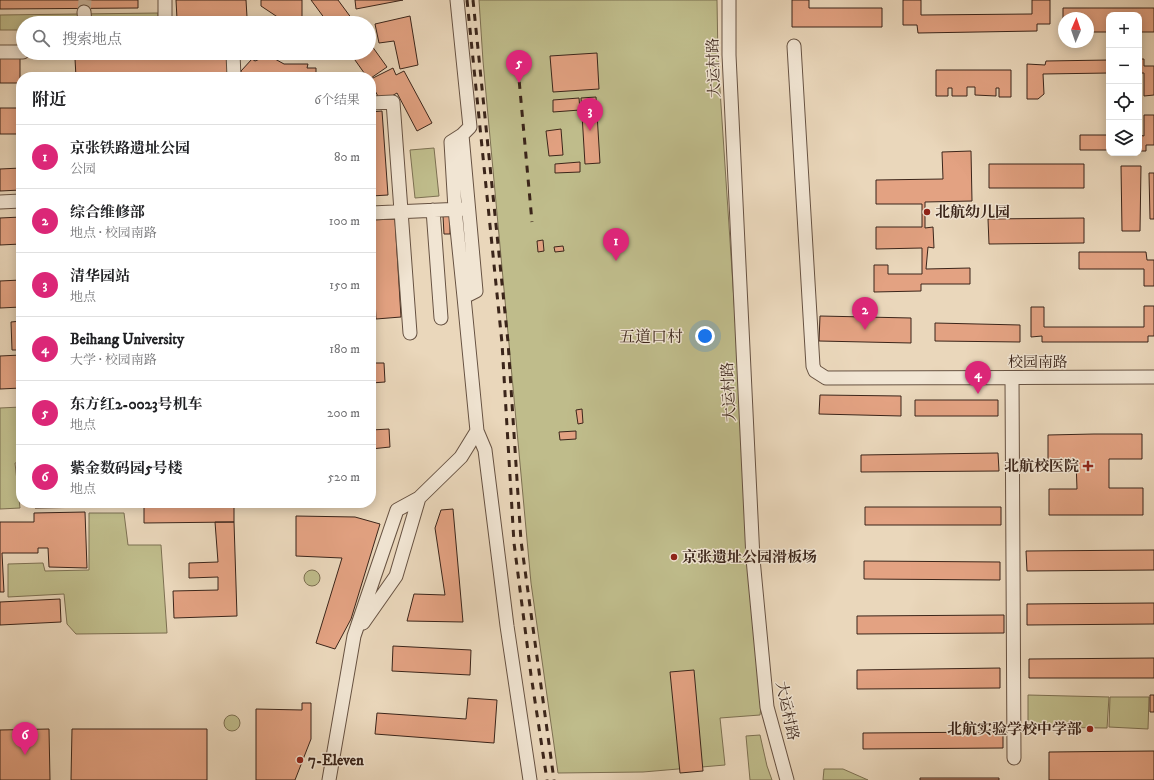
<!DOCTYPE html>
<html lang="zh">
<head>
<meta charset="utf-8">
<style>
  body { margin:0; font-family:"IM FELL DW Pica","Noto Serif SC",serif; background:#f2f2f2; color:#202124 }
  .controls { position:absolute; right:12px; top:12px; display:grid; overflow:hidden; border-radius:8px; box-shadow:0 2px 10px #0003 }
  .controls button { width:36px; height:36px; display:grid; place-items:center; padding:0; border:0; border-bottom:1px solid #e0e0e0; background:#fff; color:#202124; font:20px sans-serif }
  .compass { position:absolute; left:1058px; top:12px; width:36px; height:36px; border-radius:50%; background:#fff; box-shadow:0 2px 10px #0003; rotate:2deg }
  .you { position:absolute; left:705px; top:336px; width:14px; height:14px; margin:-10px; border:3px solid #fff; border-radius:50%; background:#1a73e8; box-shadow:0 0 0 6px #1a73e833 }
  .badge { display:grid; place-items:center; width:26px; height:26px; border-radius:50%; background:#db2777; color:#fff; font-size:13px; font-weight:700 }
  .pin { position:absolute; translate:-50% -33px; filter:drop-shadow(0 1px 2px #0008) }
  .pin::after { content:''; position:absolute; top:21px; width:14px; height:12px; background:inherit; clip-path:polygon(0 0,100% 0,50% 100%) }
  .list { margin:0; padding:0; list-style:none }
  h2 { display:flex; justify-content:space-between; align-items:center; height:52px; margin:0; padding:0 16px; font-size:17px }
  h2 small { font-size:13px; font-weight:400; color:#757577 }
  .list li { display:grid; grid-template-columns:26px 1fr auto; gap:12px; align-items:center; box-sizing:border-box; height:64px; padding:0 16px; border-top:1px solid #e0e0e0 }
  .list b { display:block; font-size:15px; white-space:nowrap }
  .list p { margin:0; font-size:13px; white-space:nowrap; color:#757577 }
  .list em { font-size:13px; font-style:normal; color:#757577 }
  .icon { flex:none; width:22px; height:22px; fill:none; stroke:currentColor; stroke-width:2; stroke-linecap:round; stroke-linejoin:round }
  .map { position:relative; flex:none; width:1154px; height:780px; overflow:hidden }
  .search { position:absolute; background:#fff; box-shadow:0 2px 10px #0003; left:16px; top:16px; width:360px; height:44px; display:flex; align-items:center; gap:10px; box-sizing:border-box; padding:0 14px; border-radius:22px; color:#757577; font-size:15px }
  .panel { position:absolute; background:#fff; box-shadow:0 2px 10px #0003; left:16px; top:72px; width:360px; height:436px; border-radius:16px }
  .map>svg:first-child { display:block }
</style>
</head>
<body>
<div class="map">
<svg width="1154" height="780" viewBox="0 0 1154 780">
  <rect width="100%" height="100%" fill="#ead7bb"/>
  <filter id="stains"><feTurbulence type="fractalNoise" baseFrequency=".005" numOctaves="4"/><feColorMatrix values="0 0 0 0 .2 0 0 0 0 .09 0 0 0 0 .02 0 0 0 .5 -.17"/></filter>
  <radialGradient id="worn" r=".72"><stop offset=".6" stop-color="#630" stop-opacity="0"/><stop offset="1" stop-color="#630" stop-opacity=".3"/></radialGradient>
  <path fill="#bfbc8b" stroke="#7d7052" d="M479 0H717L718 60 761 707 760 715 720 718 725 765 643 772 558 773 531 583 483 61Z
    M158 13V23H23V30H0V15Z
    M434 148 439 196 415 198 410 150Z
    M21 407V462L15 463 20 508 0 509V408Z
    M89 513H124L128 545H161L167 633 76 634 67 624 64 594 8 597V564L43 563 45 571 89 570Z
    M304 578a8 8 0 1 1 16 0a8 8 0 1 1-16 0Z
    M1028 695 1109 697 1107 728 1028 727Z
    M1110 697H1149L1148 729 1109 727Z
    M224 723a8 8 0 1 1 16 0a8 8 0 1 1-16 0Z
    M760 735 767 766 772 780H750L746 736Z
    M824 769H843L868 780H823Z"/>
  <path fill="#e3a282" stroke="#3b251a" d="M0 0H138V8L0 9Z
    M176 0H246L247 17 177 19Z
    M261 0H302V18H279L261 6Z
    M311 0H338L355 23H328Z
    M355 0H403L356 9Z
    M792 0H809V8H882V27H792Z
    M903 0H921V15L1032 14V0H1050V24H1037V31L918 33 917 25H903Z
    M1063 8H1154V32H1139V15H1109V32H1088V18H1064L1063 32Z
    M410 16 418 65 400 69 394 41 379 43 375 24Z
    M369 42 387 67 371 78 367 77 350 53H369Z
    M597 53 599 89 553 92 550 56Z
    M227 56 228 77H76L75 59Z
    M267 56 275 59 284 64H308L307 68H316V77H241V71L252 59 255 61Z
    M20 57V83H0V58Z
    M1139 59H1144V66H1154V95L1144 96V73H1139Z
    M1109 60V73L1043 74 1044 94 1038 99H1027V64L1045 65 1046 61Z
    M393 68 396 75 404 71 432 123 417 131 397 93 381 102 371 83V79Z
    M936 70H1011V97H999V88H996V96L975 95V87H967V96H952V88H948V96H936Z
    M596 97 600 163 585 164 581 98Z
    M579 98 580 110 553 112V100Z
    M0 108H21V134H0Z
    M382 111 388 195 371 196V112Z
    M1144 115H1154V145H1146V151H1139V135L1144 136Z
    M561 129 563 155 549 156 546 131Z
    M1080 135H1109V150H1080Z
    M971 151 972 201 925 202V228L933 227 934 248 928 247 926 269 970 268V284H921V291L874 292V265H888V274H922V248L876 249V227H922V204H876V180L943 179 942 152Z
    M580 162V172L555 173V164Z
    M989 164H1084V188H989Z
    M1121 166H1141L1140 231H1122Z
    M21 168V190L0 191V169Z
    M1149 173H1154V219H1150Z
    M443 216H450V234H444Z
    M21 217V244L0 245V218Z
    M1084 218V243L989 244 988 219Z
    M395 219 401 317 376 319 371 220Z
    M543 240 544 251 538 252 537 241Z
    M563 246 564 251 555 252 554 247Z
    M1079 252H1146L1147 260H1154V286H1144V269H1079Z
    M21 280V307L0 308V281Z
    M1144 306H1154V336H1148V342H1042V336L1031 337V307H1044V327H1144Z
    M820 316 911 318V343L819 341Z
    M21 321V350H12L11 322Z
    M935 323 1020 325V342L935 341Z
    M21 355V388L0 389V356Z
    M371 363H384L385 382 371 383Z
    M820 395 901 396V416L819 414Z
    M915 400H998V416H915Z
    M582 409 583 423 578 424 576 410Z
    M389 429 390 447 371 449V430Z
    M576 431V439L560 440 559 432Z
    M1094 434H1142V459H1109V488H1143V515H1049V489H1077L1076 461H1048V435Z
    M998 453 999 471 861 472V455Z
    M31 503H98L95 507 35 508Z
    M144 503H234V522L144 523Z
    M865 507H1001V525H865Z
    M453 509 463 622 407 621 414 594 445 595 435 528 441 510Z
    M85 512 87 568 49 567 48 548H38V553H2L4 592H0V522H34V513Z
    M296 516 355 517 380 524 351 619 335 649 316 643 342 558 296 556Z
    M215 522H234L237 616 174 618 173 591 218 590V577L189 578V563L218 562Z
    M1154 550V570L1027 571 1026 551Z
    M864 561 1000 562V580L864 579Z
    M60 599 61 622 0 625V602Z
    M1154 603V624L1027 625V604Z
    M1004 615V633L857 634V616Z
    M393 646 471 650 470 675 392 671Z
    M1154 658V678H1029V659Z
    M1000 668V688L857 689V670Z
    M694 670 703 771 680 773 670 672Z
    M1150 695H1154V712H1150Z
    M468 698 497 700 494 743 375 734 377 713 466 719Z
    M302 703H311V739L295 780H256V709L302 710Z
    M49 729 50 780H0V730Z
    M72 729H207V780H71Z
    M1003 732V748L863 749V733Z
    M1154 751V780H1049V752Z
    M920 778H999V780H920Z"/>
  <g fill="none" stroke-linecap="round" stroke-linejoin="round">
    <path stroke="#c7b39b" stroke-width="13" stroke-dasharray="13 6" stroke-linecap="butt" d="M84 12 85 0"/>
    <defs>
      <path id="minor" d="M165 0V23
        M457 0 470 127 462 135 451 142 455 209 464 297 477 431 485 450 507 626 530 780
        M729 0V55L753 559 767 707 787 780
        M84 12 85 23
        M794 46 813 366 815 371 826 378 1154 377
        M0 52H23
        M233 53 234 77
        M371 103 393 102 410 333
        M462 135 476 291 464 297
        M0 202 21 201
        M433 210 441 318
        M371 213 463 209
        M1012 378 1014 758
        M363 623 396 576 419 498
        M329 780 354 636 397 510 419 498 461 457 477 431"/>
    </defs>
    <use href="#minor" stroke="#675242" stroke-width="15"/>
    <use href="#minor" stroke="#f1e5d3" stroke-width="13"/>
    <path stroke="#3b251a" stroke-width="3" stroke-dasharray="7 7" stroke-linecap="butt" d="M467 0 502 343 514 543 531 675 547 780
      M473 0 508 342 521 541 554 780
      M518 68 532 222"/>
  </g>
  <g fill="#8f2418" stroke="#f1e5d3" stroke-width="1.5">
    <circle cx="927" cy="212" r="4"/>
    <path d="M1086 460h4v4h4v4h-4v4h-4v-4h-4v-4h4z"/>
    <circle cx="674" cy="557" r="4"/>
    <circle cx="1090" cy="729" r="4"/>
    <circle cx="300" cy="760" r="4"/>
  </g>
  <g text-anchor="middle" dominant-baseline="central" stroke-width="3" stroke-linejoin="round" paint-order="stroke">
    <g font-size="15" fill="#3b251a" stroke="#f1e5d3">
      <text transform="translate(714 68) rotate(-92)">大运村路</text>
      <text x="1038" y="362">校园南路</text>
      <text transform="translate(729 392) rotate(-93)">大运村路</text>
      <text transform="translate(787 711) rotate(78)">大运村路</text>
    </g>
    <g font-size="15" font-weight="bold" fill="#3b251a" stroke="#f1e5d3" text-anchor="start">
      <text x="935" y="212">北航幼儿园</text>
      <text x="1079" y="466" text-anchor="end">北航校医院</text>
      <text x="682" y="557">京张遗址公园滑板场</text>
      <text x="1082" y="729" text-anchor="end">北航实验学校中学部</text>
      <text x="308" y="760">7-Eleven</text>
    </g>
    <g font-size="16" fill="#3b251a" stroke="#f1e5d3">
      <text x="651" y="337">五道口村</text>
    </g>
  </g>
  <rect width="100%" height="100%" filter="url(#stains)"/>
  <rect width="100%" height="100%" fill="url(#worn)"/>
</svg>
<div class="controls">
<button>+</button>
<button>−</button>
<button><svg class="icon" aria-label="locate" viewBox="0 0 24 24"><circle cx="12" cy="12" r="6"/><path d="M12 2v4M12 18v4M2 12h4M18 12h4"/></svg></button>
<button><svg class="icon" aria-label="layers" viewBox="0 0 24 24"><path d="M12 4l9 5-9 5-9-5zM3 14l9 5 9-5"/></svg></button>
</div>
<svg class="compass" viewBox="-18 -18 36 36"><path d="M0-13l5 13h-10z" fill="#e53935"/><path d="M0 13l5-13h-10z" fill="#757577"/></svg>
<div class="you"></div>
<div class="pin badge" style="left:616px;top:261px">1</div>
<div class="pin badge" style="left:865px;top:330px">2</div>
<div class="pin badge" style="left:590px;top:131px">3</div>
<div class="pin badge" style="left:978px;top:394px">4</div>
<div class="pin badge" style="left:519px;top:83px">5</div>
<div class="pin badge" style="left:25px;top:755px">6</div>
<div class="search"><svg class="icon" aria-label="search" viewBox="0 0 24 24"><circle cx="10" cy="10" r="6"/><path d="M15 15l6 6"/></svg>搜索地点</div>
<section class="panel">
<h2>附近<small>6个结果</small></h2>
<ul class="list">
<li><span class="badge">1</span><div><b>京张铁路遗址公园</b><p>公园</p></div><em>80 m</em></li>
<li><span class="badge">2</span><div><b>综合维修部</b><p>地点 · 校园南路</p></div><em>100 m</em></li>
<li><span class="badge">3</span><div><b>清华园站</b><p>地点</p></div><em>150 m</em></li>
<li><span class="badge">4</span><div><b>Beihang University</b><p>大学 · 校园南路</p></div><em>180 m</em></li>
<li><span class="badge">5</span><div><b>东方红2-0023号机车</b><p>地点</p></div><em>200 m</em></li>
<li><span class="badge">6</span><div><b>紫金数码园5号楼</b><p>地点</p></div><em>520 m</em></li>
</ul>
</section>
</div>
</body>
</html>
